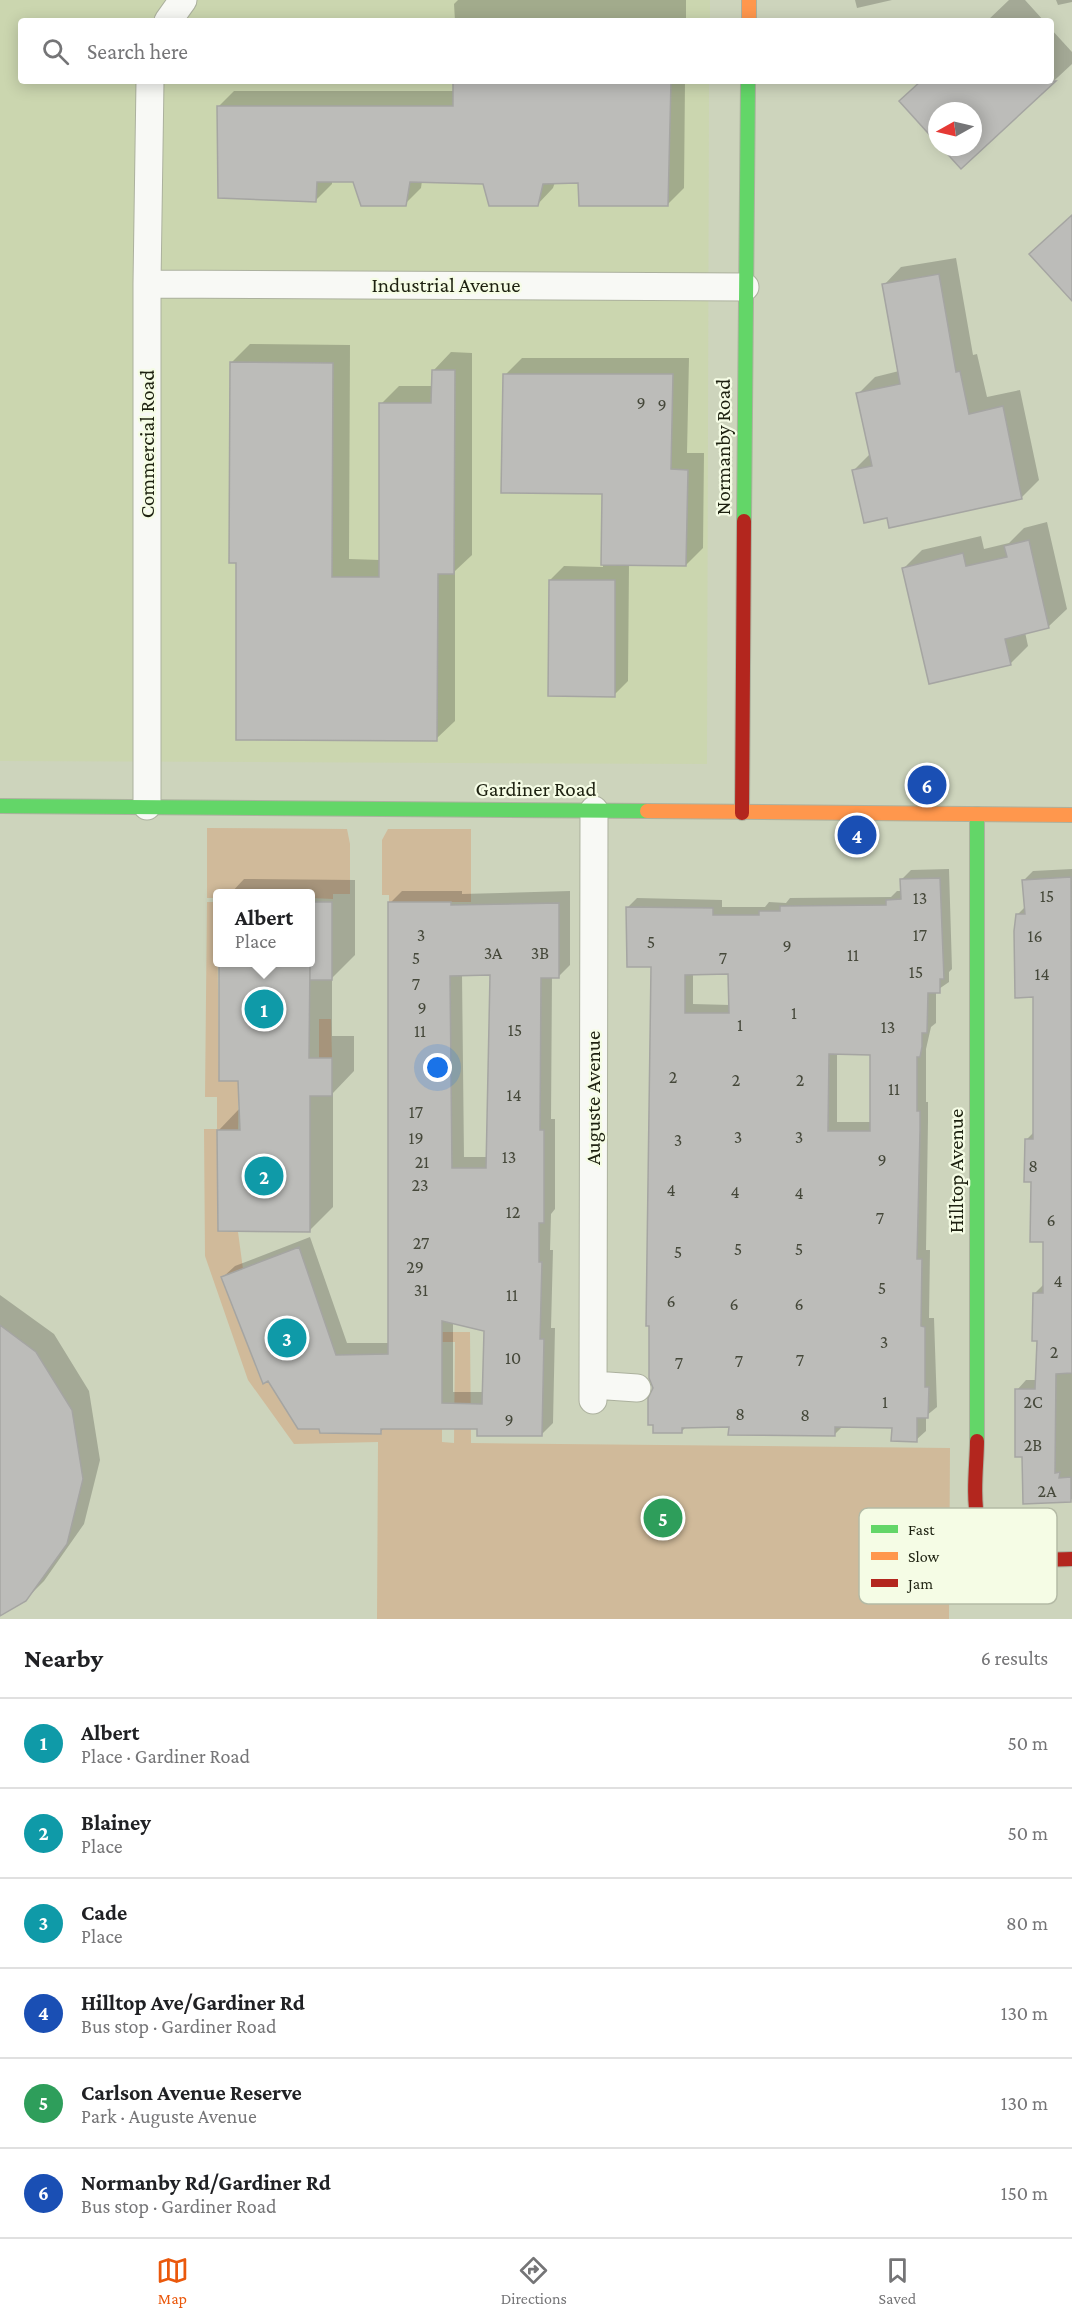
<!DOCTYPE html>
<html lang="en">
<head>
<meta charset="utf-8">
<style>
  body { margin:0; font-family:"Crimson Pro",serif; background:#f6f6f6; color:#202124 }
  .compass { position:absolute; left:928px; top:102px; width:54px; height:54px; border-radius:50%; background:#fff; box-shadow:0 3px 15px #0003; rotate:262deg }
  .you { position:absolute; left:438px; top:1068px; width:21px; height:21px; margin:-15px; border:4px solid #fff; border-radius:50%; background:#1a73e8; box-shadow:0 0 0 9px #1a73e833 }
  .badge { display:grid; place-items:center; width:39px; height:39px; border-radius:50%; background:#ea580c; color:#fff; font-size:20px; font-weight:700 }
  .pin { position:absolute; translate:-50% -50%; border:3px solid #fff; box-shadow:0 2px 6px #0006 }
  .popup { position:absolute; left:213px; top:889px; width:102px; height:78px; box-sizing:border-box; display:grid; place-content:center; border-radius:6px; background:#fff; filter:drop-shadow(0 2px 4px #0005); font-size:20px; white-space:nowrap; color:#757577 }
  .popup b { font-size:22px; color:#202124 }
  .popup::after { content:''; position:absolute; left:50%; top:100%; margin-left:-12px; border:12px solid transparent; border-top-color:#fff }
  .list { margin:0; padding:0; list-style:none }
  h2 { display:flex; justify-content:space-between; align-items:center; height:78px; margin:0; padding:0 24px; font-size:26px }
  h2 small { font-size:20px; font-weight:400; color:#757577 }
  .list li { display:grid; grid-template-columns:39px 1fr auto; gap:18px; align-items:center; box-sizing:border-box; height:90px; padding:0 24px; border-top:2px solid #e0e0e0 }
  .list b { display:block; font-size:22px; white-space:nowrap }
  .list p { margin:0; font-size:20px; white-space:nowrap; color:#757577 }
  .list em { font-size:20px; font-style:normal; color:#757577 }
  .icon { flex:none; width:33px; height:33px; fill:none; stroke:currentColor; stroke-width:2; stroke-linecap:round; stroke-linejoin:round }
  .map { position:relative; flex:none; width:1072px; height:1619px; overflow:hidden }
  .search { position:absolute; background:#fff; box-shadow:0 3px 15px #0003; left:18px; right:18px; top:18px; height:66px; display:flex; align-items:center; gap:15px; box-sizing:border-box; padding:0 21px; border-radius:6px; color:#757577; font-size:22px }
  .sheet { height:618px; background:#fff }
  nav { display:flex; justify-content:space-around; align-items:center; box-sizing:border-box; height:84px; border-top:2px solid #e0e0e0; background:#fff; font-size:16px; color:#757577 }
  nav a { display:grid; justify-items:center; gap:3px }
  nav .on { color:#ea580c }
  .map>svg:first-child { display:block }
</style>
</head>
<body>
<div class="map">
<svg width="1072" height="1619" viewBox="0 0 1072 1619">
  <rect width="100%" height="100%" fill="#cdd4bc"/>
  <path fill="#cbd6af" d="M0 0H710V21H21V81H709L707 764 0 761Z"/>
  <path fill="#d0ba9a" d="M207 828 347 829 350 844V894H333V899L311 898 310 894H218L217 898H207Z
    M388 829H471V902H389V895H382V840Z
    M207 902H217L219 1080 239 1081 238 1130H217L218 1231 238 1232 243 1269 222 1277 259 1375 264 1383 268 1381 298 1428 319 1429 320 1433 380 1434 381 1429H442V1442L454 1443 455 1342H405V1332H470L471 1443 950 1448 949 1619H377L378 1442 294 1444 248 1380 205 1256 204 1129H217V1097H205Z
    M319 1019H331L332 1058H319Z"/>
  <path fill="#0003" fill-rule="evenodd" d="M458 0H686V21H455L454 4Z
    M855 0H892L857 8Z
    M1009 0H1025L1044 21H987Z
    M1056 0H1072V2L1058 5Z
    M1051 29 1072 52V64L961 167 943 147H973V111H937V141L921 81H1051Z
    M455 81H685L684 188 668 204 579 182H555L553 188 537 205 484 183 422 181 421 188 405 204 354 180H332V184L316 200 218 107 234 91H455Z
    M956 258 973 355 977 354 987 397 1020 390 1039 480 1022 497 890 526 888 516 854 470 871 453 858 394 875 377 899 371 884 285 901 267Z
    M250 344 350 345 349 559 380 560 381 404 399 386H433V371L451 352 472 353V555L455 571V721L436 739 238 561 231 363Z
    M522 358H689L687 453H704L703 548 686 565 629 564 628 681 614 695 550 580 564 566 603 567V492L505 375Z
    M1047 522 1067 609 1048 627 1025 632 1028 646 1010 664 904 568 922 550 981 536 984 549 1009 543 1024 528Z
    M949 869 952 969 949 972V982L936 991V1023L931 1027 926 1049V1102H928V1121L926 1250H930L929 1318H934L937 1407 926 1416V1431L916 1440 893 1427 843 1426 834 1435 730 1426H687L681 1432 653 966 628 907 637 898 722 900V907H765L769 902 786 903 790 898 891 897 897 891H902V879L911 870ZM693 973H730V1005L693 1004ZM837 1052 871 1054V1122H837Z
    M1072 869V1499L1059 1503H1024L1023 1456 1017 1390 1026 1380H1037L1039 1339 1035 1293 1045 1283V1241L1026 1140 1035 1131 1034 996 1017 915 1026 906 1024 880 1033 871Z
    M244 879 355 880V955L332 978V1036H354V1071L333 1093V1207L310 1230 219 1130 240 1108 239 1079H220V962H310V894H230Z
    M402 891H462V894L570 891V965L558 977 552 976 551 1119H555V1209L551 1214 550 1250H553L551 1328H555L553 1423 541 1435 478 1428 385 1427 380 1432 223 1277 235 1266 310 1237 347 1343H390V903ZM462 974H492L488 1157H464ZM453 1322 485 1330 484 1392H453Z
    M0 1295 54 1334 89 1391 100 1460 84 1524 44 1581 25 1600 0 1615Z"/>
  <path fill="#bcbcb9" stroke="#a5a5a2" stroke-width="1.5" fill-rule="evenodd" d="M453 81H671L668 206H579L578 183 543 184 538 206H489L483 184 410 182 406 206H361L353 182H317L316 202 218 198 217 106H453Z
    M921 81H1056L961 169 941 147H973V111H937V143L899 101Z
    M1072 215V301L1029 254Z
    M939 274 956 372 960 371 969 414 1003 406 1022 499 889 528 887 518 864 523 852 470 872 466 856 393 900 384 882 284Z
    M230 362 333 363 332 577H379V403H431L432 370H455L454 574H438L437 741 236 740V563H229Z
    M503 374H673L671 469 688 470 686 566 601 565 602 494 501 493Z
    M1029 540 1049 628 1005 639 1011 665 929 684 902 568 963 553 966 566 1007 557 1004 546Z
    M549 580H615V697L548 696Z
    M1071 877 1072 1373 1056 1374 1055 1473 1060 1472 1059 1478 1071 1477V1502L1023 1504 1022 1457H1015V1389H1035L1037 1341H1032L1033 1293H1043V1242H1030L1031 1182H1024L1025 1139H1033V997L1015 998 1014 931 1016 914H1025L1022 880Z
    M940 878 944 979H940V993H928L927 1033H922V1047L920 1057H917V1111H920V1131L917 1259H922L921 1326 925 1327V1387H929L928 1418H917V1442L891 1441 892 1428 835 1427V1436L728 1435 729 1427 682 1428V1433H653V1425H648V1398L653 1388 649 1378V1326H646L651 967H627L626 907 713 908V915H759V911H780V906L886 905V900L901 899 900 879ZM728 974 729 1013H685V975ZM829 1054 870 1055V1131H828Z
    M310 902H332V980H310Z
    M388 902H451V905L559 903V978H541L540 1130H544V1223H539V1262H542L540 1339H544L542 1436H477V1429H381V1434L320 1433 319 1429H298L268 1381 263 1384 221 1277 299 1247 336 1355 388 1354ZM490 975 486 1168H452L450 976ZM442 1321 484 1331 482 1404 442 1403Z
    M219 963H310L309 1058H332V1096H310V1232L218 1231 217 1130H240L238 1081H219Z
    M0 1325 36 1352 72 1410 83 1479 67 1544 26 1601 0 1616Z"/>
  <g fill="none" stroke-linecap="round" stroke-linejoin="round">
    <defs>
      <path id="street" d="M168 21 183 0
        M147 284 745 287
        M147 806V284L150 81
        M593 1385 637 1388
        M593 1400 594 810"/>
      <path id="fast" d="M744 521 748 81
        M0 806 647 811
        M977 814V1441"/>
      <path id="slow" d="M749 0V21
        M647 811 1072 815"/>
      <path id="jam" d="M742 813 744 521
        M977 1441C977 1478 963 1547 1012 1558 1031 1562 1053 1559 1072 1559"/>
    </defs>
    <use href="#street" stroke="#acb19e" stroke-width="29"/>
    <use href="#fast" stroke="#acb19e" stroke-width="16"/>
    <use href="#slow" stroke="#acb19e" stroke-width="16"/>
    <use href="#jam" stroke="#acb19e" stroke-width="16"/>
    <use href="#street" stroke="#f8f9f5" stroke-width="27"/>
    <use href="#fast" stroke="#63d668" stroke-width="14"/>
    <use href="#slow" stroke="#ff974d" stroke-width="14"/>
    <use href="#jam" stroke="#b3261e" stroke-width="14"/>
  </g>
  <g text-anchor="middle" dominant-baseline="central" stroke-width="4.5" stroke-linejoin="round" paint-order="stroke">
    <g font-size="18" fill="#45483a">
      <text x="641" y="403">9</text>
      <text x="662" y="405">9</text>
      <text x="1047" y="896">15</text>
      <text x="920" y="898">13</text>
      <text x="421" y="935">3</text>
      <text x="920" y="935">17</text>
      <text x="1035" y="936">16</text>
      <text x="651" y="942">5</text>
      <text x="787" y="946">9</text>
      <text x="493" y="953">3A</text>
      <text x="540" y="953">3B</text>
      <text x="853" y="955">11</text>
      <text x="416" y="958">5</text>
      <text x="723" y="958">7</text>
      <text x="916" y="972">15</text>
      <text x="1042" y="974">14</text>
      <text x="416" y="984">7</text>
      <text x="422" y="1008">9</text>
      <text x="794" y="1013">1</text>
      <text x="740" y="1025">1</text>
      <text x="888" y="1027">13</text>
      <text x="515" y="1030">15</text>
      <text x="420" y="1031">11</text>
      <text x="673" y="1077">2</text>
      <text x="736" y="1080">2</text>
      <text x="800" y="1080">2</text>
      <text x="894" y="1089">11</text>
      <text x="514" y="1095">14</text>
      <text x="416" y="1112">17</text>
      <text x="738" y="1137">3</text>
      <text x="799" y="1137">3</text>
      <text x="416" y="1138">19</text>
      <text x="678" y="1140">3</text>
      <text x="509" y="1157">13</text>
      <text x="882" y="1160">9</text>
      <text x="422" y="1162">21</text>
      <text x="1033" y="1166">8</text>
      <text x="420" y="1185">23</text>
      <text x="671" y="1190">4</text>
      <text x="735" y="1192">4</text>
      <text x="799" y="1193">4</text>
      <text x="513" y="1212">12</text>
      <text x="880" y="1218">7</text>
      <text x="1051" y="1220">6</text>
      <text x="421" y="1243">27</text>
      <text x="738" y="1249">5</text>
      <text x="799" y="1249">5</text>
      <text x="678" y="1252">5</text>
      <text x="415" y="1267">29</text>
      <text x="1058" y="1281">4</text>
      <text x="882" y="1288">5</text>
      <text x="421" y="1290">31</text>
      <text x="512" y="1295">11</text>
      <text x="671" y="1301">6</text>
      <text x="734" y="1304">6</text>
      <text x="799" y="1304">6</text>
      <text x="884" y="1342">3</text>
      <text x="1054" y="1352">2</text>
      <text x="513" y="1358">10</text>
      <text x="800" y="1360">7</text>
      <text x="739" y="1361">7</text>
      <text x="679" y="1363">7</text>
      <text x="885" y="1402">1</text>
      <text x="1033" y="1402">2C</text>
      <text x="740" y="1414">8</text>
      <text x="805" y="1415">8</text>
      <text x="509" y="1420">9</text>
      <text x="1033" y="1445">2B</text>
      <text x="1047" y="1491">2A</text>
    </g>
    <g font-size="21" fill="#1d2110" stroke="#f5fce5">
      <text x="446" y="285">Industrial Avenue</text>
      <text transform="translate(147 444) rotate(-90)">Commercial Road</text>
      <text transform="translate(723 447) rotate(-90)">Normanby Road</text>
      <text x="536" y="789">Gardiner Road</text>
      <text transform="translate(593 1098) rotate(-90)">Auguste Avenue</text>
      <text transform="translate(956 1171) rotate(-90)">Hilltop Avenue</text>
    </g>
  </g>
  <rect x="859" y="1508" width="198" height="96" rx="9" fill="#f5fce5" stroke="#b4baa5" stroke-width="1.5"/>
  <rect x="871" y="1525" width="27" height="8" fill="#63d668"/>
  <rect x="871" y="1552" width="27" height="8" fill="#ff974d"/>
  <rect x="871" y="1579" width="27" height="8" fill="#b3261e"/>
  <g font-size="16" fill="#1d2110">
    <text x="908" y="1535">Fast</text>
    <text x="908" y="1562">Slow</text>
    <text x="908" y="1589">Jam</text>
  </g>
</svg>
<svg class="compass" viewBox="-18 -18 36 36"><path d="M0-13l5 13h-10z" fill="#e53935"/><path d="M0 13l5-13h-10z" fill="#757577"/></svg>
<div class="you"></div>
<div class="pin badge" style="left:264px;top:1009px;background:#0f9aa8">1</div>
<div class="popup"><b>Albert</b>Place</div>
<div class="pin badge" style="left:264px;top:1176px;background:#0f9aa8">2</div>
<div class="pin badge" style="left:287px;top:1338px;background:#0f9aa8">3</div>
<div class="pin badge" style="left:857px;top:835px;background:#1a4fb4">4</div>
<div class="pin badge" style="left:663px;top:1518px;background:#2e9e5b">5</div>
<div class="pin badge" style="left:927px;top:785px;background:#1a4fb4">6</div>
<div class="search"><svg class="icon" aria-label="search" viewBox="0 0 24 24"><circle cx="10" cy="10" r="6"/><path d="M15 15l6 6"/></svg>Search here</div>
</div>
<section class="sheet">
<h2>Nearby<small>6 results</small></h2>
<ul class="list">
<li><span class="badge" style="background:#0f9aa8">1</span><div><b>Albert</b><p>Place · Gardiner Road</p></div><em>50 m</em></li>
<li><span class="badge" style="background:#0f9aa8">2</span><div><b>Blainey</b><p>Place</p></div><em>50 m</em></li>
<li><span class="badge" style="background:#0f9aa8">3</span><div><b>Cade</b><p>Place</p></div><em>80 m</em></li>
<li><span class="badge" style="background:#1a4fb4">4</span><div><b>Hilltop Ave/Gardiner Rd</b><p>Bus stop · Gardiner Road</p></div><em>130 m</em></li>
<li><span class="badge" style="background:#2e9e5b">5</span><div><b>Carlson Avenue Reserve</b><p>Park · Auguste Avenue</p></div><em>130 m</em></li>
<li><span class="badge" style="background:#1a4fb4">6</span><div><b>Normanby Rd/Gardiner Rd</b><p>Bus stop · Gardiner Road</p></div><em>150 m</em></li>
</ul>
</section>
<nav>
<a class="on"><svg class="icon" aria-label="map" viewBox="0 0 24 24"><path d="M3 6l6-2 6 2 6-2v14l-6 2-6-2-6 2zM9 4v14M15 6v14"/></svg>Map</a>
<a><svg class="icon" aria-label="directions" viewBox="0 0 24 24"><path d="M12 3l9 9-9 9-9-9zM9 14v-3h6M13 9l2 2-2 2"/></svg>Directions</a>
<a><svg class="icon" aria-label="saved" viewBox="0 0 24 24"><path d="M7 4h10v16l-5-4-5 4z"/></svg>Saved</a>
</nav>
</body>
</html>
